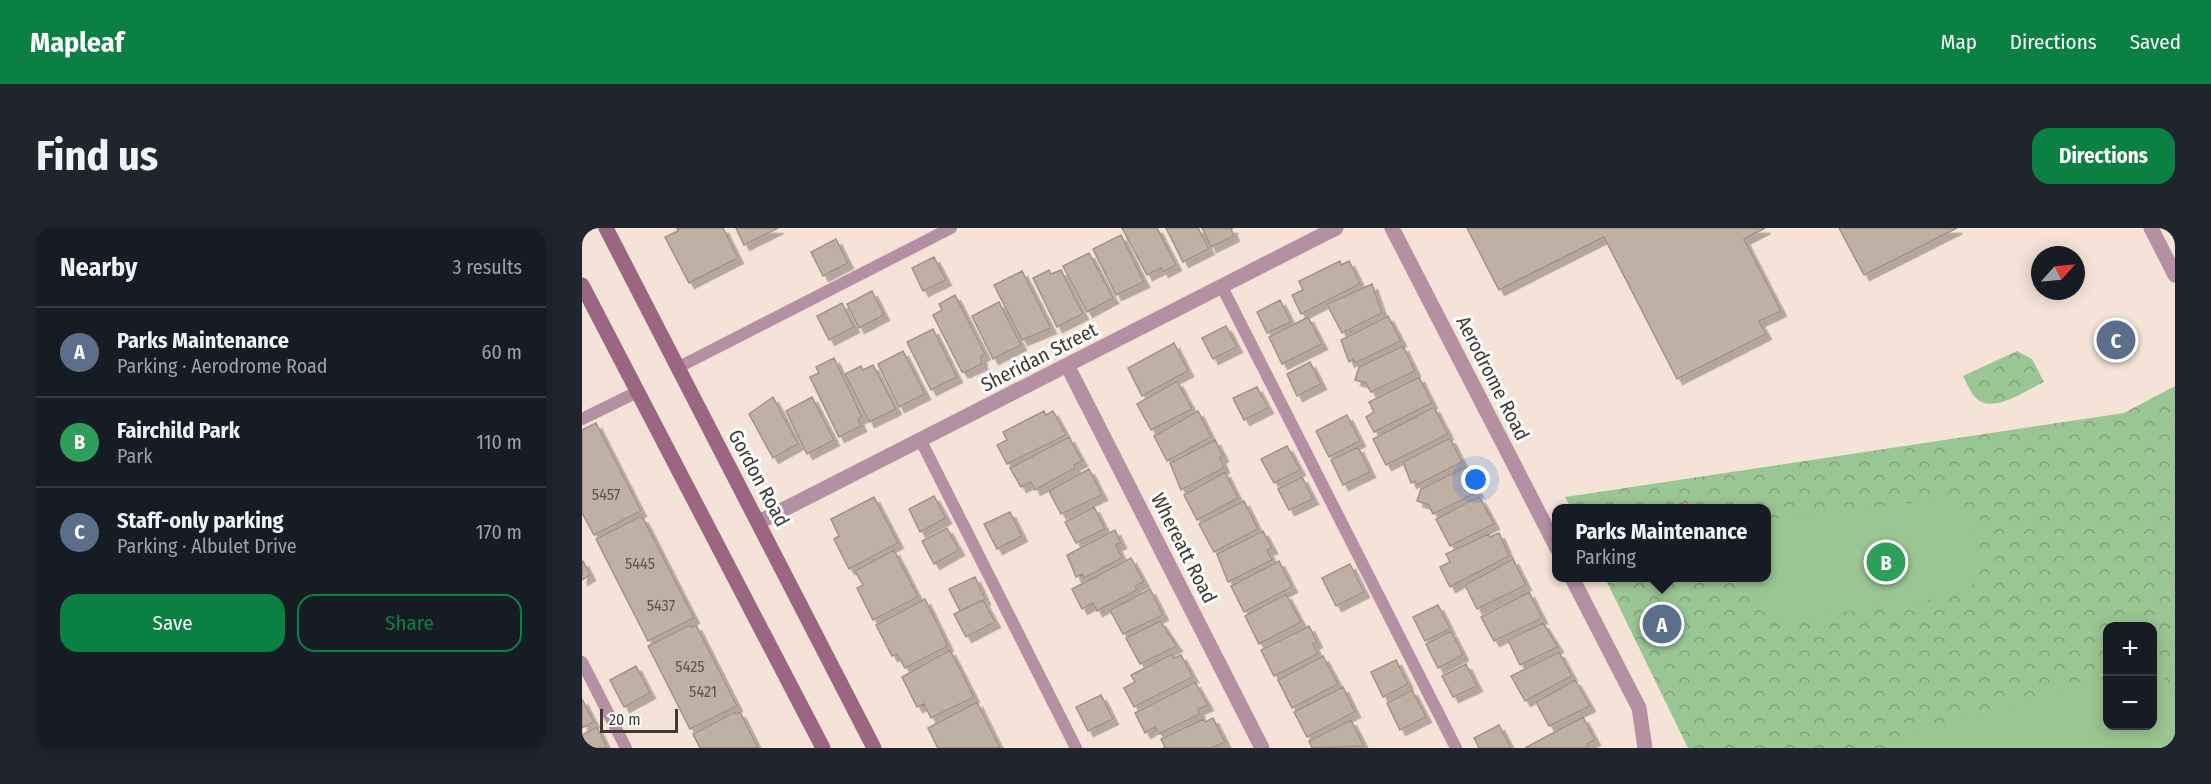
<!DOCTYPE html>
<html lang="en">
<head>
<meta charset="utf-8">
<style>
  body { margin:0; font-family:"Fira Sans Condensed",sans-serif; background:#20242c; color:#f1f3f6 }
  .controls { position:absolute; right:18px; bottom:18px; display:grid; overflow:hidden; border-radius:12px; box-shadow:0 3px 15px #0003 }
  .controls button { width:54px; height:54px; display:grid; place-items:center; padding:0; border:0; border-bottom:2px solid #363941; background:#171b24; color:#f1f3f6; font:30px sans-serif }
  .compass { position:absolute; left:1449px; top:18px; width:54px; height:54px; border-radius:50%; background:#171b24; box-shadow:0 3px 15px #0003; rotate:63deg }
  .scale { position:absolute; left:18px; bottom:15px; width:78px; box-sizing:border-box; padding-left:6px; border:3px solid #3f3833; border-top:0; font-size:16px; line-height:21px; white-space:nowrap; color:#3f3833; -webkit-text-stroke:4px #fff; paint-order:stroke }
  .you { position:absolute; left:894px; top:252px; width:21px; height:21px; margin:-15px; border:4px solid #fff; border-radius:50%; background:#1a73e8; box-shadow:0 0 0 9px #1a73e833 }
  .badge { display:grid; place-items:center; width:39px; height:39px; border-radius:50%; background:#0b8043; color:#fff; font-size:20px; font-weight:700 }
  .pin { position:absolute; translate:-50% -50%; border:3px solid #fff; box-shadow:0 2px 6px #0006 }
  .popup { position:absolute; left:970px; top:276px; width:219px; height:78px; box-sizing:border-box; display:grid; place-content:center; border-radius:12px; background:#171b24; filter:drop-shadow(0 2px 4px #0005); font-size:20px; white-space:nowrap; color:#9ea1a6 }
  .popup b { font-size:22px; color:#f1f3f6 }
  .popup::after { content:''; position:absolute; left:50%; top:100%; margin-left:-12px; border:12px solid transparent; border-top-color:#171b24 }
  .list { margin:0; padding:0; list-style:none }
  h2 { display:flex; justify-content:space-between; align-items:center; height:78px; margin:0; padding:0 24px; font-size:26px }
  h2 small { font-size:20px; font-weight:400; color:#9ea1a6 }
  .list li { display:grid; grid-template-columns:39px 1fr auto; gap:18px; align-items:center; box-sizing:border-box; height:90px; padding:0 24px; border-top:2px solid #363941 }
  .list b { display:block; font-size:22px; white-space:nowrap }
  .list p { margin:0; font-size:20px; white-space:nowrap; color:#9ea1a6 }
  .list em { font-size:20px; font-style:normal; color:#9ea1a6 }
  .actions { display:flex; gap:12px; padding:18px 24px }
  .actions a { flex:1; padding:14px 0; border:2px solid #0b8043; border-radius:18px; text-align:center; font-size:21px; color:#0b8043 }
  .actions .main { background:#0b8043; color:#fff }
  .map { position:relative; flex:none; width:1593px; height:520px; overflow:hidden; border-radius:18px }
  header { display:flex; align-items:center; gap:36px; box-sizing:border-box; height:84px; padding:0 30px; background:#0b8043; color:#fff }
  header strong { font-size:28px }
  nav { display:flex; gap:33px; margin-inline-start:auto; font-size:21px }
  .intro { display:flex; align-items:center; justify-content:space-between; box-sizing:border-box; height:144px; padding:0 36px }
  h1 { margin:0; font-size:42px }
  .button { padding:15px 27px; border-radius:18px; background:#0b8043; color:#fff; font-size:21px; font-weight:700 }
  main { display:flex; gap:36px; padding:0 36px }
  aside { flex:1; background:#171b24; border-radius:18px; box-shadow:0 3px 15px #0003 }
  .map>svg:first-child { display:block }
</style>
</head>
<body>
<header>
<strong>Mapleaf</strong>
<nav><a>Map</a><a>Directions</a><a>Saved</a></nav>
</header>
<div class="intro"><h1>Find us</h1><a class="button">Directions</a></div>
<main>
<aside>
<h2>Nearby<small>3 results</small></h2>
<ul class="list">
<li><span class="badge" style="background:#5c6f8a">A</span><div><b>Parks Maintenance</b><p>Parking · Aerodrome Road</p></div><em>60 m</em></li>
<li><span class="badge" style="background:#2e9e5b">B</span><div><b>Fairchild Park</b><p>Park</p></div><em>110 m</em></li>
<li><span class="badge" style="background:#5c6f8a">C</span><div><b>Staff-only parking</b><p>Parking · Albulet Drive</p></div><em>170 m</em></li>
</ul>
<div class="actions"><a class="main">Save</a><a>Share</a></div>
</aside>
<div class="map">
<svg width="1593" height="520" viewBox="0 0 1593 520">
  <defs>
    <pattern id="park-crowns" width="20" height="18" patternUnits="userSpaceOnUse" patternTransform="scale(1.5)"><rect width="20" height="18" fill="#9ac693"/><path d="M2 6a3 3 0 1 1 6 0M12 15a3 3 0 1 1 6 0" fill="none" stroke="#7fa279"/></pattern>
    <filter id="shadow"><feDropShadow dx="5.5" dy="5.5" stdDeviation="0" flood-color="#0004"/></filter>
  </defs>
  <rect width="100%" height="100%" fill="#f5e3d7"/>
  <path fill="url(#park-crowns)" fill-rule="evenodd" d="M1435 123 1450 131 1462 154C1444 162 1410 188 1393 169 1388 164 1385 155 1381 148Z
    M1593 158V520H1106L1023 350H1185V280H989L983 269 1542 185ZM1526 398H1570V497H1526Z"/>
  <path fill="#9ac693" d="M1363 271 1384 283 1392 299 1398 338 1390 357 1372 368 1200 393C1175 382 1166 378 1164 350H1185V291Z
    M1578 434 1593 487V520H1306L1304 513 1525 449 1526 497H1570L1571 436Z"/>
  <path fill="#c0b0a4" stroke="#a29287" stroke-width="1.5" filter="url(#shadow)" d="M95 0H141L156 30 107 55 83 9 96 3Z
    M154 0H196L162 17Z
    M540 0H575L594 37 581 44 579 40 565 47Z
    M584 0H616L627 21 601 34Z
    M620 0H651L649 1 652 8 629 19Z
    M885 0H1183L1162 11 1199 83 1177 93 1184 106 1095 151 1022 9 917 62Z
    M1257 0H1375L1282 47Z
    M539 7 562 54 534 67 511 21Z
    M254 11 266 35 241 48 229 24Z
    M507 25 531 70 505 84 481 38Z
    M352 29 364 52 341 63 330 40Z
    M758 33 759 37 767 33 778 56 719 86 710 67 721 62 717 53Z
    M467 42 469 46 479 42 501 86 475 99 451 50Z
    M440 43 469 100 440 112 412 57Z
    M790 56 800 85 760 105 745 76Z
    M290 63 302 87 277 100 265 76Z
    M373 67 403 126 399 128 400 136 383 144H380L351 87 360 82 357 76Z
    M698 72 709 94 685 105 675 84Z
    M417 74 439 117 411 131 390 88Z
    M260 75 272 99 247 112 235 88Z
    M806 88 819 113 773 135 771 131 767 134 759 112Z
    M726 89 740 116 700 136 687 109Z
    M644 98 655 119 631 131 620 110Z
    M351 101 375 149 349 162 325 114Z
    M592 115 606 143 560 168 546 140Z
    M821 118 833 143 789 164 784 155 773 152 777 139Z
    M321 123 343 166 317 179 296 136Z
    M252 130 280 189 276 191 279 198 257 209 228 149 237 145 234 139Z
    M728 134 739 156 715 168 705 146Z
    M291 137 314 181 287 194 263 146 279 138 281 142Z
    M837 149 850 175 792 204 784 189 792 184 787 174Z
    M595 153 610 181 569 202 555 176Z
    M675 159 686 180 662 192 651 170Z
    M191 169 216 216 191 230 167 186Z
    M230 169 252 212 225 226 204 183Z
    M852 179 866 206 804 237 791 211Z
    M462 183 464 187 471 183 484 207 425 236 415 217 425 212 421 204Z
    M616 183 629 209 585 233 572 208Z
    M765 187 778 213 747 229 734 203Z
    M14 195 59 283 12 307 0 285V202Z
    M487 209 500 233 492 237 493 240 453 262 449 254 439 259 428 240Z
    M868 210 880 234 835 257 833 253 829 255 821 234Z
    M633 212 641 228 638 230 642 240 599 262 588 235Z
    M705 218 718 242 692 255 679 231Z
    M776 219 788 244 761 257 749 232Z
    M883 239 896 264 851 286 847 277 835 273 839 261Z
    M507 241 520 267 479 286 467 263Z
    M643 244 656 270 615 292 602 267Z
    M720 249 731 271 707 282 696 261Z
    M352 268 364 290 338 304 327 281Z
    M292 269 316 315 267 341 252 311 257 308 249 291Z
    M894 270H898L912 296 868 318 854 291Z
    M662 273 676 301 632 324 617 296Z
    M1104 273 1108 280H1082L1089 277 1091 280Z
    M512 279 523 301 494 315 483 294Z
    M428 284 440 308 415 321 402 296Z
    M57 289 61 290 112 390 66 413 14 311Z
    M365 300 377 322 352 336 340 313Z
    M533 302 539 315 534 317 540 330 502 350 500 346 494 349 485 327Z
    M681 303 690 320 685 322 690 332 646 354 635 326Z
    M917 305 927 328 868 359 858 339 868 334 864 326 906 306 908 309Z
    M312 322 336 369 291 392 275 360 281 357 273 343Z
    M549 330 562 354 553 358 555 362 515 383 511 375 500 381 490 361Z
    M931 331 944 357 895 381 883 357Z
    M1 333 8 347 0 352V334Z
    M697 333 710 359 662 384 649 358Z
    M768 336 782 364 754 378 740 350Z
    M393 349 403 371 378 383 367 361Z
    M568 361 581 387 541 406 528 382Z
    M947 364 960 390 912 413 899 389Z
    M704 366 719 394 677 416 663 388Z
    M343 371 366 418 323 440 315 426 310 428 294 397Z
    M401 372 413 394 384 409 372 386Z
    M856 377 868 401 843 413 831 389Z
    M578 393 595 418 558 436 544 410Z
    M961 395 976 419 938 437 926 412Z
    M108 397 110 399 114 397 155 478 108 501 66 418Z
    M727 398 735 414 731 416 736 426 692 448 679 422Z
    M869 403 881 427 856 440 844 416Z
    M368 422 392 469 349 490 342 476 335 479 320 449Z
    M977 424 990 448 943 473 929 448Z
    M590 426 592 430 599 427 611 449 552 479 542 460 553 454 549 447Z
    M741 428 756 456 710 480 696 452Z
    M814 432 826 456 801 469 789 444Z
    M884 436 895 458 871 469 860 448Z
    M54 438 68 465 42 479 28 452Z
    M993 452 1008 478 967 498 954 474Z
    M613 454 626 477 616 481 618 486 577 506 573 499 563 505 553 485Z
    M761 459 773 484 725 509 712 484Z
    M830 462 844 489 818 502 805 475Z
    M519 467 531 491 506 503 494 479Z
    M0 471 12 494 0 500Z
    M395 474 418 520H356L346 500Z
    M153 484 154 486 158 484 176 520H118L111 506Z
    M1001 489 1013 512 1005 516 1007 520H943Z
    M631 490 643 514 630 520H581L583 519 579 511 621 491 623 494Z
    M769 492 782 518 730 520 727 513Z
    M917 497 929 520H897L892 510Z
    M15 499 25 520H0V507Z"/>
  <g fill="none" stroke-linecap="round" stroke-linejoin="round">
    <path stroke="#b590a3" stroke-width="12" d="M640 59 874 520
      M95 140 369 0
      M0 191 55 164
      M339 213 494 520
      M0 434 44 520"/>
    <path stroke="#b590a3" stroke-width="15" d="M810 0 975 320
      M1569 0 1593 47
      M486 139 680 520
      M177 294 754 0
      M990 350 1057 480 1063 520"/>
    <path stroke="#9a6682" stroke-width="15" d="M24 0 292 520
      M0 57 241 520"/>
  </g>
  <g text-anchor="middle" dominant-baseline="central" stroke-width="6" stroke-linejoin="round" paint-order="stroke">
    <g font-size="16" fill="#5f564f">
      <text x="24" y="266">5457</text>
      <text x="58" y="335">5445</text>
      <text x="79" y="377">5437</text>
      <text x="108" y="438">5425</text>
      <text x="121" y="463">5421</text>
    </g>
    <g font-size="20" fill="#3f3833" stroke="#fff">
      <text transform="translate(457 129) rotate(-27)">Sheridan Street</text>
      <text transform="translate(911 150) rotate(63)">Aerodrome Road</text>
      <text transform="translate(177 250) rotate(62)">Gordon Road</text>
      <text transform="translate(602 320) rotate(63)">Whereatt Road</text>
    </g>
  </g>
</svg>
<div class="controls">
<button>+</button>
<button>−</button>
</div>
<svg class="compass" viewBox="-18 -18 36 36"><path d="M0-13l5 13h-10z" fill="#e53935"/><path d="M0 13l5-13h-10z" fill="#9ea1a6"/></svg>
<div class="scale">20 m</div>
<div class="you"></div>
<div class="pin badge" style="left:1080px;top:396px;background:#5c6f8a">A</div>
<div class="popup"><b>Parks Maintenance</b>Parking</div>
<div class="pin badge" style="left:1304px;top:334px;background:#2e9e5b">B</div>
<div class="pin badge" style="left:1534px;top:112px;background:#5c6f8a">C</div>
</div>
</main>
</body>
</html>
